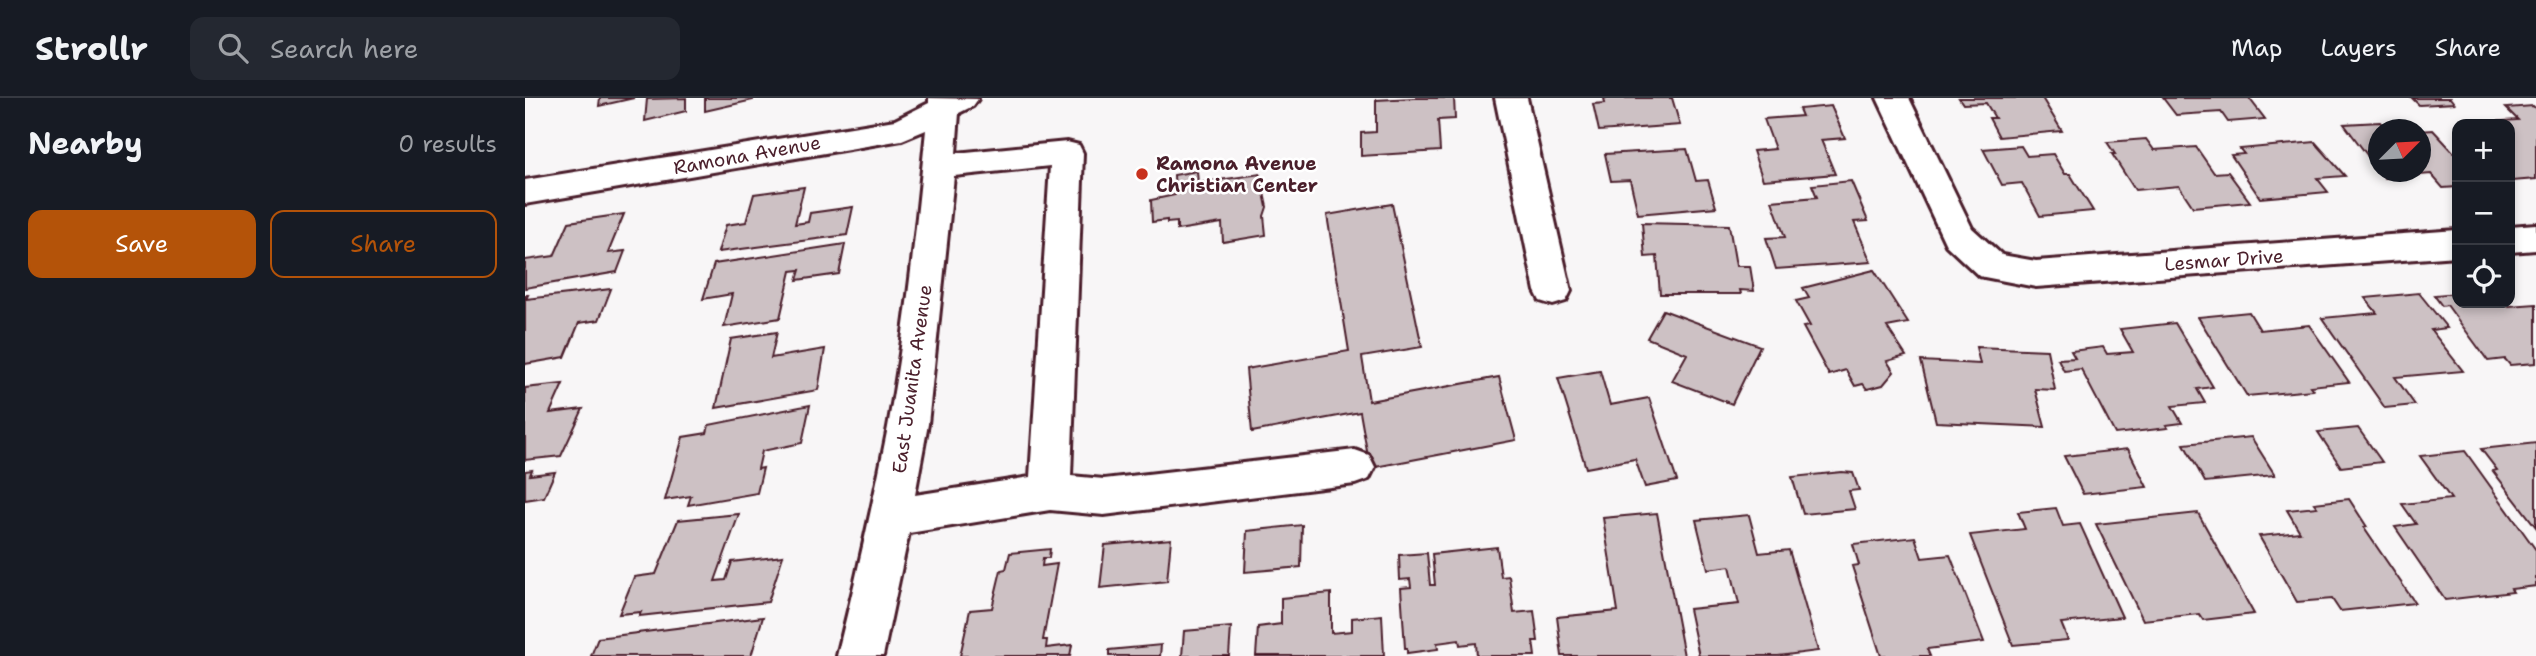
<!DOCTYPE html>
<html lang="en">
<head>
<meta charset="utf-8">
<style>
  body { margin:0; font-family:"Shantell Sans",sans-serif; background:#242831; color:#f1f3f6 }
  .controls { position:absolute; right:21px; top:21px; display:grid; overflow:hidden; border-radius:14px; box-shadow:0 4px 10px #0003 }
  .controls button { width:63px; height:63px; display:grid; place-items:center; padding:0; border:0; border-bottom:2px solid #363941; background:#171b24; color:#f1f3f6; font:35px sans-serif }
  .compass { position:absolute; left:1843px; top:21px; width:63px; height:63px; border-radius:50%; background:#171b24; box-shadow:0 4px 10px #0003; rotate:66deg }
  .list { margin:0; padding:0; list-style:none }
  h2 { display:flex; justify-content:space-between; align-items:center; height:91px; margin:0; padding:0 28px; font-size:30px }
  h2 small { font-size:23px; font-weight:400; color:#9ea1a6 }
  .actions { display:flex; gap:14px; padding:21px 28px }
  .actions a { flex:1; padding:16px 0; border:2px solid #b45309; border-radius:14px; text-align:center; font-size:24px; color:#b45309 }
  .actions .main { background:#b45309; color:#fff }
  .icon { flex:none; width:38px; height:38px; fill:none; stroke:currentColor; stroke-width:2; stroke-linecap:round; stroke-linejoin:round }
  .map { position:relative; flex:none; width:2011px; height:558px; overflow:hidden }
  header { display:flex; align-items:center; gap:42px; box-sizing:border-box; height:98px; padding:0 35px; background:#171b24; border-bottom:2px solid #363941 }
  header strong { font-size:33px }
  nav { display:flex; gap:38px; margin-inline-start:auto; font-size:24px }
  .search { width:490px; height:63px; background:#242831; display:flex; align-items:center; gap:18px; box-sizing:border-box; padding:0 24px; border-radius:14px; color:#9ea1a6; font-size:26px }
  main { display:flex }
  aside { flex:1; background:#171b24 }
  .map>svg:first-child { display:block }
</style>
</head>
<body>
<header>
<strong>Strollr</strong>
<div class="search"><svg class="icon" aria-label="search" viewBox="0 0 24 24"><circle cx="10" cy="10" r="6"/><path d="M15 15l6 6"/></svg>Search here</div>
<nav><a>Map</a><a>Layers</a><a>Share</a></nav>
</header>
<main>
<aside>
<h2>Nearby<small>0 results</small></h2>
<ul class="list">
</ul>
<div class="actions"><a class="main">Save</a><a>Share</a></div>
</aside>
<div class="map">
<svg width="2011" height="558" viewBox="0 0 2011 558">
  <rect width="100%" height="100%" fill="#f8f6f7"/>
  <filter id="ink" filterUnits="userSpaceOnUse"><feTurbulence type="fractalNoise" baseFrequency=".0143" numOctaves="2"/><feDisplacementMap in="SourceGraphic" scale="14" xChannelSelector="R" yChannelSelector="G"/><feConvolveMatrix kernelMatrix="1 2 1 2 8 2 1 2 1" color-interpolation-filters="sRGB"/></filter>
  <g filter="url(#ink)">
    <path fill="#cdc1c4" stroke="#4a1f2b" stroke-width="2" d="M75 0H109L74 8Z
      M161 0V13L120 23 122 1Z
      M180 0H228V2L180 13Z
      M889 0H929L930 21 913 22 915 53 836 58V35L851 34V2Z
      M1079 0H1147L1155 27 1074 33 1068 6 1080 5Z
      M1434 0H1517L1537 33 1474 39 1464 20H1470L1461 5 1438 6Z
      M1638 0H1724L1740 21 1703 24 1696 14 1651 17Z
      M1887 0H1925L1929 5 1894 7Z
      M1306 8 1320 40 1296 42 1310 76 1238 82 1228 53 1250 51 1239 21 1277 18 1274 11Z
      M2008 8 2011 11V81L1987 83 1985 80V26L1948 25 1993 22 1981 10Z
      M1855 24 1862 32H1854V73L1819 26Z
      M1908 32 1932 58V89L1918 90 1906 76 1860 80 1854 74H1896V33Z
      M1621 41 1629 52 1671 49 1689 75 1703 74 1725 104 1668 109 1654 88 1610 92 1587 56H1590L1582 44Z
      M1790 44 1820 78 1792 80 1803 94 1735 100 1706 57 1719 56 1715 51Z
      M1496 48 1502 58 1528 56 1540 76H1545L1568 113 1515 118 1497 85 1477 87 1458 51Z
      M1162 51 1171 83 1183 82 1191 109 1113 116 1105 82 1086 83 1080 56Z
      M672 73 673 85 735 76 742 109 739 118 741 137 698 144 697 125 652 132V124L642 125V122L627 124 626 102 650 97 649 77Z
      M1326 83 1343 123 1329 124 1346 164 1251 171 1241 140 1260 139 1247 103 1292 99 1287 87Z
      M279 89 270 126 283 124 285 115 328 109 322 137 193 154 201 127 221 124 229 96Z
      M867 106 897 249 837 259 844 303 974 279 991 342 845 370 835 314 727 334 721 271 824 253 802 117Z
      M99 116 83 155 100 153 92 174 0 190V162L29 158 44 124Z
      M1117 125 1204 127 1211 168H1225L1229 193 1215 192 1216 196H1135L1132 158 1120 159Z
      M320 146 314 176 272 182 275 172 266 173 255 220 199 229 207 196 178 201 189 166Z
      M1349 172 1383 225 1362 229 1381 258 1362 263 1369 274 1358 287 1342 291 1338 286 1330 288 1321 272 1304 277 1278 229 1285 228 1271 203 1284 200 1278 190Z
      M86 191 74 222 54 225 40 259 0 266V197H3L1 201Z
      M1894 195 1922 230 1906 232 1938 273 1870 279 1890 307 1860 310 1797 220 1852 215 1840 200Z
      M1932 195V205H1981L1984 208 2011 206V265L1985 267 1980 261 1963 263 1922 207 1917 208 1909 197Z
      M1138 212 1235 248 1207 306 1147 283 1162 256 1122 240Z
      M1724 214 1735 232 1784 227 1824 284 1785 288 1788 292 1722 298 1673 219Z
      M1650 225 1688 289 1672 291 1680 305 1647 308 1657 325 1641 327 1643 330 1590 336 1556 271 1539 273 1533 261 1550 260 1546 253 1578 249 1582 256 1608 254 1595 231Z
      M252 234 246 260 300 251 293 292 191 310 206 241Z
      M1451 249 1522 252 1530 292 1510 291 1520 329 1411 324 1396 263 1455 266Z
      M1075 273 1085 307 1124 300 1152 383 1120 389 1110 361 1061 370 1033 280Z
      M38 286 25 315 58 311 36 358 0 362V290Z
      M285 307 277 345 237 353 233 371 238 370 232 395 163 407 166 398 140 402 158 339 182 335 184 327Z
      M1833 330 1857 364 1816 369 1793 334Z
      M1726 339 1750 377 1680 384 1659 346Z
      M2011 345V429L1968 373 1972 372 1956 351Z
      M1603 351 1622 389 1558 396 1539 358Z
      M1940 353 2011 452V488L1986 491 1988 494 1920 502 1870 429 1891 426 1877 406 1926 401 1895 358Z
      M7 372 5 377 30 374 19 399 0 402V373Z
      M1317 374 1328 375 1334 392 1324 393 1330 411 1278 416 1267 379Z
      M1824 401 1842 429 1839 430 1890 505 1815 513 1807 501 1772 504 1734 438 1775 434 1762 412 1792 409 1789 405Z
      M1531 410 1538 428 1555 426 1597 519 1536 525 1543 542 1488 547 1445 437 1500 431 1493 414Z
      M1132 415 1159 558H1037L1032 519 1093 513 1078 420Z
      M1673 415 1729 516 1678 522 1674 516 1618 522 1571 426Z
      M214 416 190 483 201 482 207 464 258 458 243 504 114 518 116 514 94 516 109 479 131 476 153 422Z
      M1224 417 1234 455 1264 452 1293 553 1253 558H1174L1164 511 1214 506 1205 468 1183 471 1171 422Z
      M777 427 776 469 720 474 722 433Z
      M1390 439 1397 460 1425 457 1459 544 1402 551 1405 558H1356L1327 468 1334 467 1328 446Z
      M646 441 642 483 575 490 580 447Z
      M972 449 976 479 984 478 989 515 1009 513 1013 543H1008L1010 558H952L951 545 935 547 934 542 912 545 913 551 882 555V550H880L876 490 886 489 885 481 875 482 874 457 902 455 905 487H910L907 456Z
      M525 451 524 460H518L517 468 532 466 518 542H522L521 550 547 547 545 558H435L445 512 467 510 476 472 481 471 485 455Z
      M806 495V535L827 533V520L857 517 859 558H731L733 529 756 526V500Z
      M238 519 226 558H66L73 540Z
      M706 529 704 558H657L659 533Z
      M636 547 635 558H584V552Z"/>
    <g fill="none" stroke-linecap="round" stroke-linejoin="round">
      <defs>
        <path id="minor" d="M404 0 453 1 448 8 434 15 431 55 542 44 554 47 558 55 546 378 579 381 830 352 844 357 850 369 844 381 830 386 579 417 525 412 384 435 358 558H312C331 482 348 406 363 329 381 231 391 131 401 32L377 42 0 106V82L370 22 404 5ZM525 68 505 379 390 397 403 326 429 78Z
          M970 0H1002L1046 193 1041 203 1028 207 1015 203 1010 193Z
          M1352 0H1384L1447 130 1477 157 1511 163 1932 132V158L1511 189 1454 178 1421 147Z
          M2011 126V152L1985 154V128Z"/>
      </defs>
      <use href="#minor" stroke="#4a1f2b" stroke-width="6"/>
      <use href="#minor" fill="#fff" fill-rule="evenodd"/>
    </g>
  </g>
  <circle fill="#c8321e" stroke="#fff" stroke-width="2.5" cx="617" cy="76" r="7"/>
  <g text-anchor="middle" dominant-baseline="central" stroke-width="5" stroke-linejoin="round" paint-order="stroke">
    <g font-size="19" fill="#4a1f2b" stroke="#fff">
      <text transform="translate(222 57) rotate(-10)">Ramona Avenue</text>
      <text transform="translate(1699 162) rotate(-4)">Lesmar Drive</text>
      <text transform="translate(387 281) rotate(-82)">East Juanita Avenue</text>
    </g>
    <g font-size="19" font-weight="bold" fill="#4a1f2b" stroke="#fff" text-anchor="start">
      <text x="631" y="65">Ramona Avenue<tspan x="631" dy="22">Christian Center</tspan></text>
    </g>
  </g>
</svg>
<div class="controls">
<button>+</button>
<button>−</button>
<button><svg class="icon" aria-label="locate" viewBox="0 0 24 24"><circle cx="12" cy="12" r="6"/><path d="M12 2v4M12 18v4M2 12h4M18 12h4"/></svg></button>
</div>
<svg class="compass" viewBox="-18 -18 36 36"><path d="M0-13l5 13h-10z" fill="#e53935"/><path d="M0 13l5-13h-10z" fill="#9ea1a6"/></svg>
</div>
</main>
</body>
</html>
